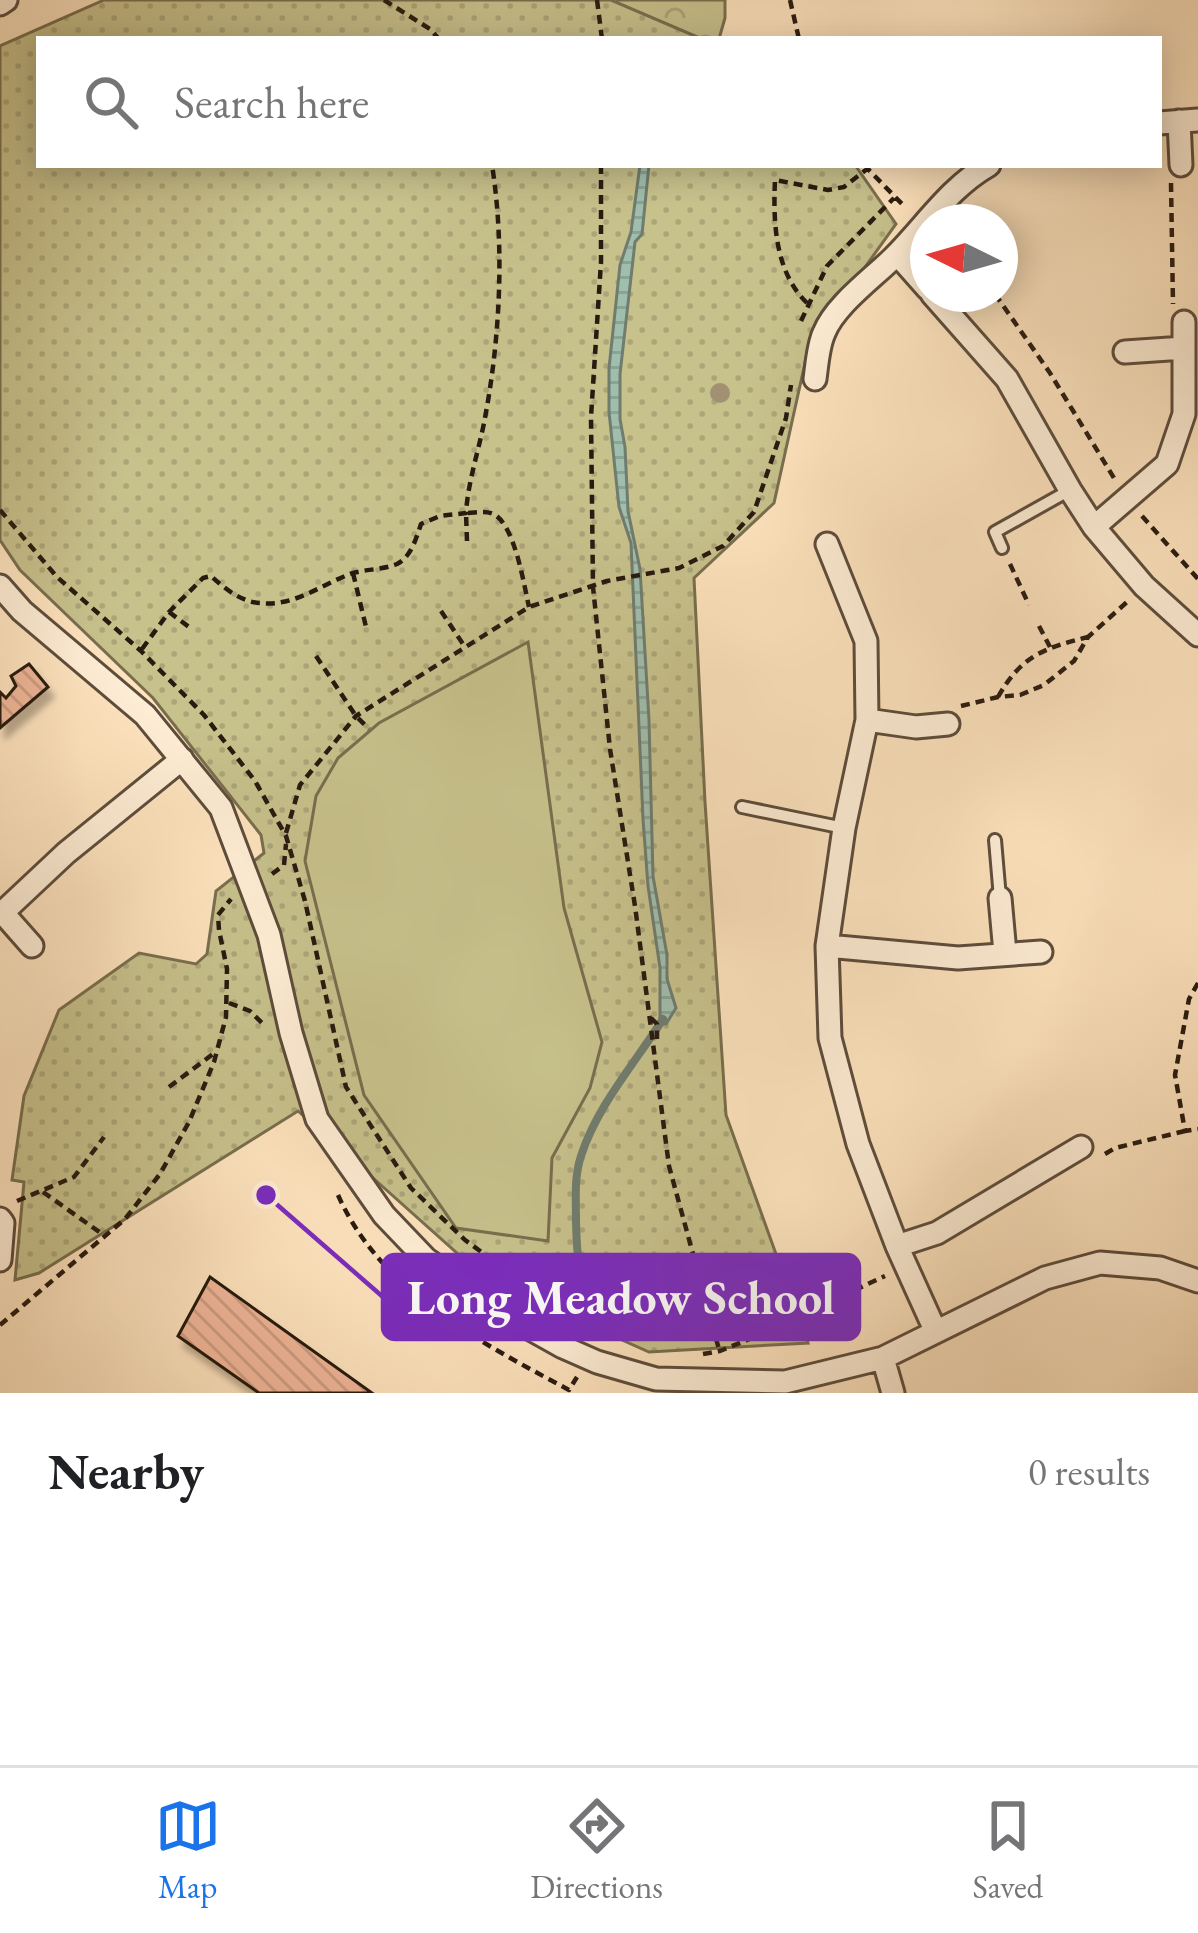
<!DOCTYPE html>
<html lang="en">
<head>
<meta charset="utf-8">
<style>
  body { margin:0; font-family:"EB Garamond",serif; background:#f2f2f2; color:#202124 }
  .compass { position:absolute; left:910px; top:204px; width:108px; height:108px; border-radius:50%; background:#fff; box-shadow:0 6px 30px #0003; rotate:275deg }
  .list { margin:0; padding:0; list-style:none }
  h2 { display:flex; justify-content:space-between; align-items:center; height:156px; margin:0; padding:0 48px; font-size:51px }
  h2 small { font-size:39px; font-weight:400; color:#757577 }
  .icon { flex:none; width:66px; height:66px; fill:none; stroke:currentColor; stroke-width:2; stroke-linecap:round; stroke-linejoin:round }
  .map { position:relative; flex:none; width:1198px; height:1393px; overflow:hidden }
  .search { position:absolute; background:#fff; box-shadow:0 6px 30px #0003; left:36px; right:36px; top:36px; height:132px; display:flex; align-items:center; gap:30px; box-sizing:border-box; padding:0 42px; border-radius:0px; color:#757577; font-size:45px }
  .sheet { height:372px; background:#fff }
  nav { display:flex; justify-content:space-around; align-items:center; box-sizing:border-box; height:168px; border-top:3px solid #e0e0e0; background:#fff; font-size:33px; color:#757577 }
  nav a { display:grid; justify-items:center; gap:6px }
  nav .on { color:#1a73e8 }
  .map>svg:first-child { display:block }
</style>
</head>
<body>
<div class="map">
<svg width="1198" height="1393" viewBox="0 0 1198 1393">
  <defs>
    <pattern id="forest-crowns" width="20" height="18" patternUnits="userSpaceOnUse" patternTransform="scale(3)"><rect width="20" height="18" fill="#c7c18c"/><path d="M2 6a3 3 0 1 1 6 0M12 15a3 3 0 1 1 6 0" fill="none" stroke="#aba578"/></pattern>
    <pattern id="park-dots" width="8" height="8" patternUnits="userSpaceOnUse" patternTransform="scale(3)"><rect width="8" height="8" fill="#c7c18c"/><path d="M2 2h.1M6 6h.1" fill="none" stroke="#aba578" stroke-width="1.8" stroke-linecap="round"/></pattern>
    <pattern id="water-rules" width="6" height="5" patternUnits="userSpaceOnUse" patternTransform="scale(3)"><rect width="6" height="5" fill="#a0bead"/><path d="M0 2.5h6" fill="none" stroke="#8aa394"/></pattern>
    <pattern id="building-back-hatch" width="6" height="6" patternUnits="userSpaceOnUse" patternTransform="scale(3)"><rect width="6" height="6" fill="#efb698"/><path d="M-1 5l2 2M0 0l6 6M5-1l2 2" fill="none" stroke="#cd9c82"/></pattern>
    <filter id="shadow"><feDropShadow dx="5.5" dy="10" stdDeviation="3" flood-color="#0004"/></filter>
  </defs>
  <rect width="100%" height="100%" fill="#fde3be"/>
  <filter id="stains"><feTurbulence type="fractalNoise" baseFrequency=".00167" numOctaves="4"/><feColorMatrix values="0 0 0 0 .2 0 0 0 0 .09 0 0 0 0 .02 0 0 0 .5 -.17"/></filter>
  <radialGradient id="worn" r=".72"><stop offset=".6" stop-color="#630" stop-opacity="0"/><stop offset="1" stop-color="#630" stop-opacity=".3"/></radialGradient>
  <path fill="url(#forest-crowns)" stroke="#786e4e" stroke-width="3" d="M617 0H725V18L719 39H616Z"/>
  <path fill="url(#park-dots)" stroke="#786e4e" stroke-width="3" d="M104 0H611L702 39H39V165H855L896 224 809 345 774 503 694 578 705 802 726 1115 808 1343 649 1352 486 1279 298 1111 39 1273 15 1280 24 1182 12 1180 24 1096 59 1010 139 953 196 964 207 954 216 891 264 853 261 835 153 698 20 570 0 540V46Z"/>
  <path fill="#c7c18c" stroke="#786e4e" stroke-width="3" d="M528 642 564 908 602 1042 590 1088 552 1158 548 1241 456 1228 364 1095 305 861 316 796 338 758 379 723Z"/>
  <path fill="url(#water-rules)" stroke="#707c6e" stroke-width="3" d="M640 165H649L642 234 635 242 620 374V419L625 447 628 511 640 569 649 720 653 876 667 955V979L676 1008 666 1024 660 1023V968L648 886 643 819 631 543 619 507 609 412V368L620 265 631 232Z"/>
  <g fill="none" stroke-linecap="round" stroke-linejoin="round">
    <path stroke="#707c6e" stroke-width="8" d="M602 1318C578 1281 577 1265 576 1221 576 1199 574 1177 581 1156 597 1106 635 1063 663 1019"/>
  </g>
  <path fill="url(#building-back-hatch)" stroke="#281a10" stroke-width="3" filter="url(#shadow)" d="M29 664 48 687 0 728V692L6 698 16 686 11 676Z
    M210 1277 372 1393H259L178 1336Z"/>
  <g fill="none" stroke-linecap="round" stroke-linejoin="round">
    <defs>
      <path id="lane" d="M1002 548 995 532 1070 490
        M742 807 844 828
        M995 840 1000 898"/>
      <path id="street" d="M0 4 6 0
        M1179 121 1181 165
        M1159 123 1198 120
        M897 254 928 289
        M932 294 1007 379 1070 490 1094 527 1144 586 1198 635
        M1125 352 1184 348
        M815 379C817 365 818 346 824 333 835 305 873 278 894 257 925 226 950 187 989 165
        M1094 527 1167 464 1184 414V322
        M827 544 866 641 867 720 844 828 827 946 830 1038 858 1144 897 1246 935 1330
        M0 586 22 611 145 715 221 808 269 935 291 1033 317 1119 384 1215 426 1259 513 1319 563 1347 597 1362 656 1379 785 1382 883 1358 1045 1278 1100 1263 1160 1268 1198 1281
        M867 720 916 727 948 724
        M1000 898 1005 953
        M2 912 32 946
        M0 915 66 853 182 759
        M827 946 958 958 1041 952
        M0 1219 3 1223 0 1260
        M897 1246 937 1233 1081 1147
        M883 1358 893 1393"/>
    </defs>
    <use href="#lane" stroke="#5d4c3c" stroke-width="16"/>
    <use href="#street" stroke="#5d4c3c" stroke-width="27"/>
    <path stroke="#281a10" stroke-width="4.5" stroke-dasharray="9 6" stroke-linecap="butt" d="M384 0 430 29 439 39
      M597 0 602 39
      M790 0 799 39
      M601 165V262L591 417 593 587 610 749 635 906 669 1166 720 1353
      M864 165 905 207
      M1171 183 1173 304
      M995 294 1050 373 1114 478
      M807 303C775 272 773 223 775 180L828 190 844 187 867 169
      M801 321 827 266 894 198
      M0 510 57 577 141 651 204 715 255 781 286 836 305 901 346 1087 411 1188 465 1240 517 1278 553 1311
      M1142 516 1198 579
      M467 541 466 513C476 513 487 510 495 515 515 527 524 585 529 607
      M1010 564 1029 605
      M353 573 367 631
      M441 611 465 647
      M169 612 193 630
      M1039 626 1050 647
      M142 649 169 612 203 578 211 576C224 588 241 602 260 603 293 607 321 585 350 574 364 569 383 570 397 564 411 557 416 539 421 524L440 516 466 513C468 482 478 453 484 423 500 341 505 247 492 165
      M316 656 356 716 369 729
      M998 697C1021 656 1044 648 1088 637
      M961 706 998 697 1020 695 1044 685 1074 661 1088 637 1127 602
      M286 833 300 785 356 716 529 607 607 581 679 568 723 546 754 512 786 418 791 385
      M272 874 284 865 286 844
      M1198 983 1189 999 1175 1075 1185 1131 1198 1129
      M229 1003 250 1011 264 1025
      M651 1018 657 1024V1039
      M169 1087 217 1051
      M1105 1154 1115 1148 1185 1131
      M43 1192 105 1236
      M338 1195C381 1292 480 1342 569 1390L577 1377
      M17 1201 74 1177 104 1137
      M0 1325 125 1219 160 1174 189 1122 214 1062 226 1017 227 969 219 930 218 915 231 899
      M703 1354 720 1351 752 1338 885 1276"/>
    <use href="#lane" stroke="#feedd5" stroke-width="10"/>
    <use href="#street" stroke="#feedd5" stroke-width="21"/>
  </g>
  <circle fill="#a29073" cx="720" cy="393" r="10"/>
  <path fill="none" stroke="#7b2cbf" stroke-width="4.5" d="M266 1195L383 1297"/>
  <circle fill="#7b2cbf" stroke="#feedd5" stroke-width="4.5" cx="266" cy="1195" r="12"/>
  <rect fill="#7b2cbf" stroke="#7b2cbf" stroke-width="4.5" x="383" y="1255" width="476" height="84" rx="12"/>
  <g font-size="48" text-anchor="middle" font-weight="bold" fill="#fff">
    <text x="621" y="1314">Long Meadow School</text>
  </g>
  <rect width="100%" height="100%" filter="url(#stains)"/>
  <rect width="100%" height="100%" fill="url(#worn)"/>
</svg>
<svg class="compass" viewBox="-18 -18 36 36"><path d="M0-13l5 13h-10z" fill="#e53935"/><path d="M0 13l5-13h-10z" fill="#757577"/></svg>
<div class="search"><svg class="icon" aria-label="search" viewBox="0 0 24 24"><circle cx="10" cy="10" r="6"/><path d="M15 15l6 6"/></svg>Search here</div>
</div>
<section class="sheet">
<h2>Nearby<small>0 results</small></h2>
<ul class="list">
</ul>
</section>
<nav>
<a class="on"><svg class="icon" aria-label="map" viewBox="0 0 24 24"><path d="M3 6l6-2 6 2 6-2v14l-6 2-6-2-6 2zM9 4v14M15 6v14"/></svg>Map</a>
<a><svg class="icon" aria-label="directions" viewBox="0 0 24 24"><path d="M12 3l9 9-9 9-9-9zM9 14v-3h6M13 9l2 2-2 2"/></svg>Directions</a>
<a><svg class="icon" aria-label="saved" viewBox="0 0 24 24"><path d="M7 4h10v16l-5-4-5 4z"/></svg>Saved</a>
</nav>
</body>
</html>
